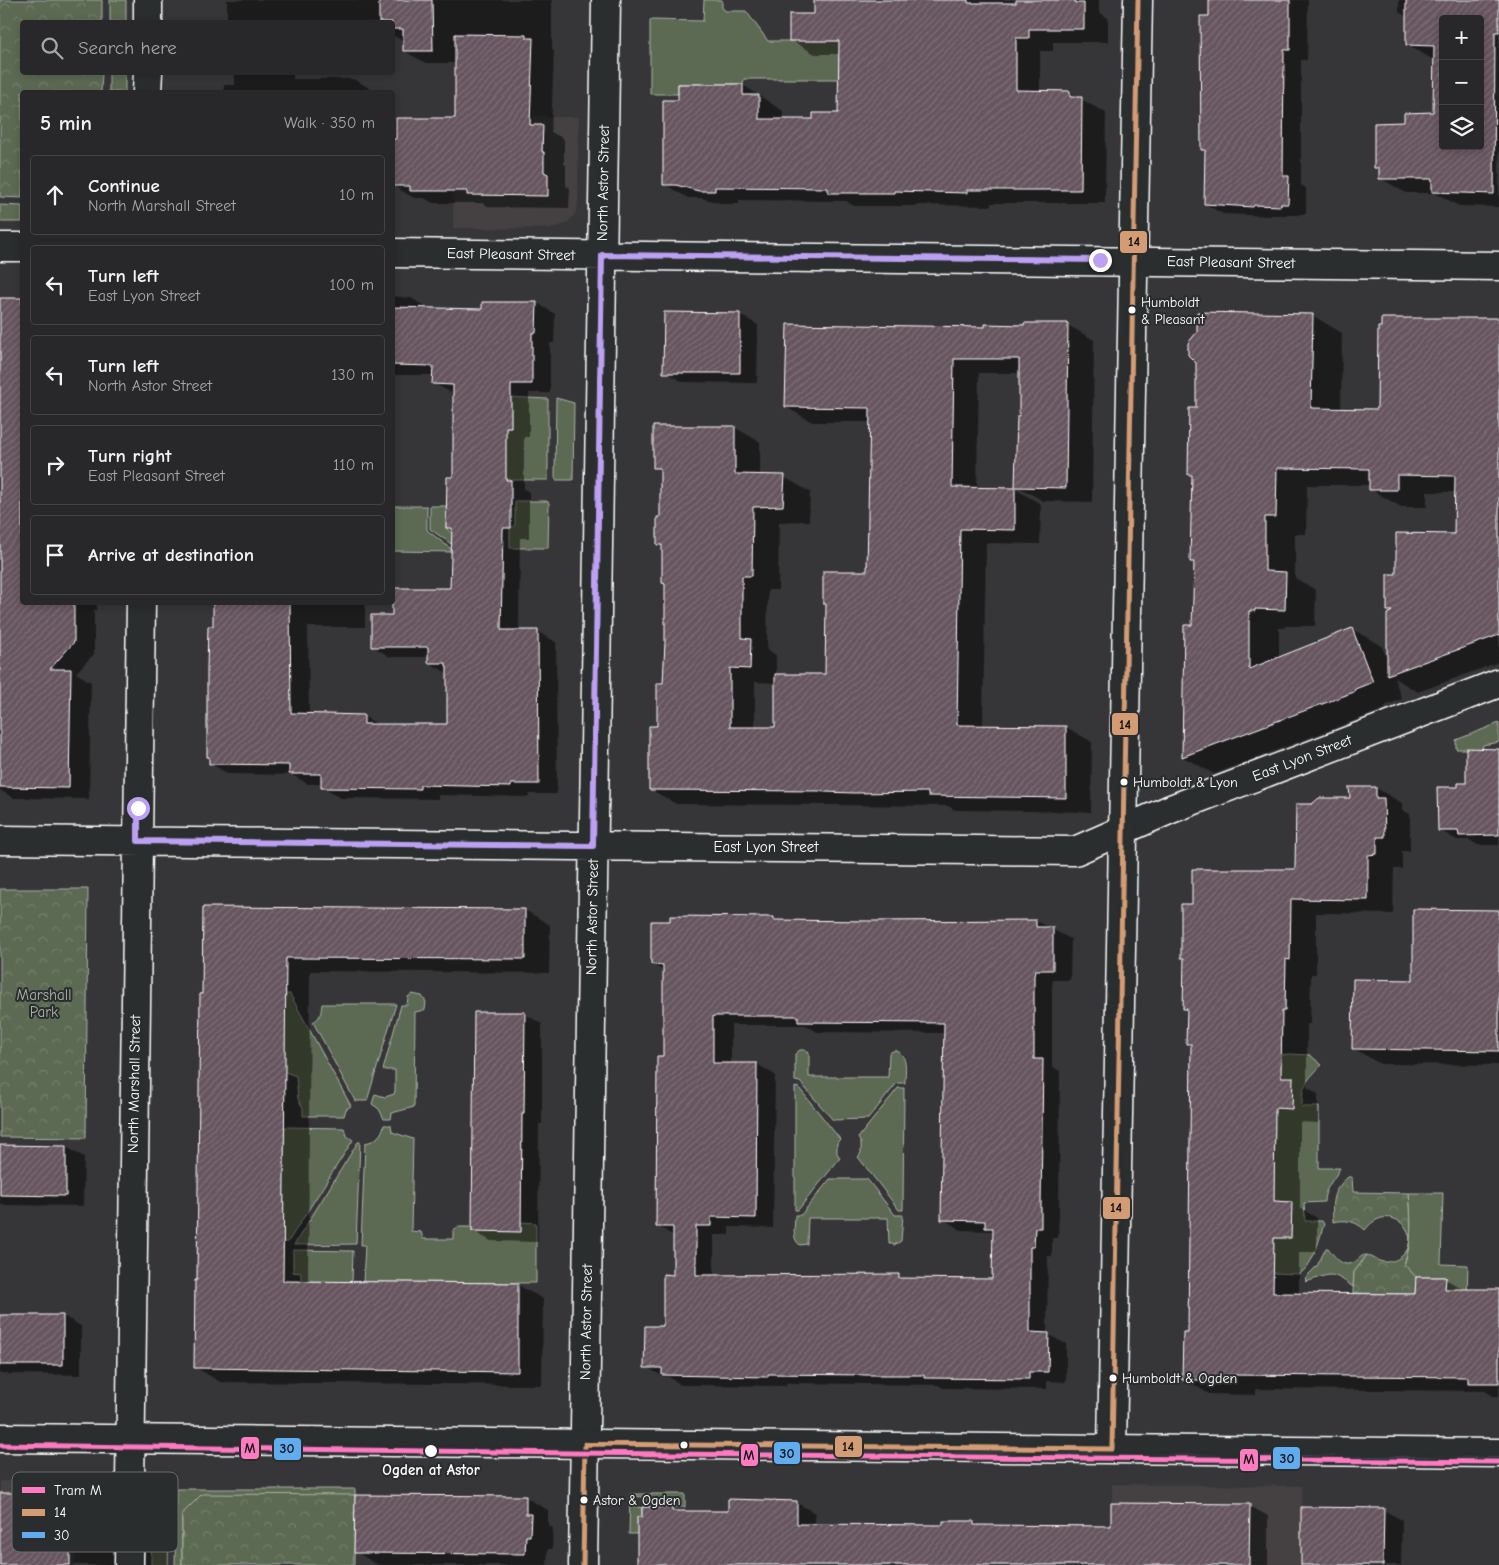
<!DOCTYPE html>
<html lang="en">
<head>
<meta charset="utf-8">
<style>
  body { margin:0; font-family:"Comic Neue",sans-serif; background:#343436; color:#f1f3f6 }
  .controls { position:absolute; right:15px; top:15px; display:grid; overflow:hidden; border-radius:5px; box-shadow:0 2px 8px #0003 }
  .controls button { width:45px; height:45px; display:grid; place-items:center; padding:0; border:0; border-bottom:1px solid #444447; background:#28282a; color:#f1f3f6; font:25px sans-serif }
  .stop { position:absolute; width:15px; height:15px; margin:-11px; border:4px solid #bca0f2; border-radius:50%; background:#fff }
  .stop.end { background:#bca0f2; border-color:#fff; box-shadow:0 1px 5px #0008 }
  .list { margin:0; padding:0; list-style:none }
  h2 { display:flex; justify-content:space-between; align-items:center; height:65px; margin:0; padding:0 20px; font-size:21px }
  h2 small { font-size:16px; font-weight:400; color:#a5a6a8 }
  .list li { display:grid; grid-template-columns:32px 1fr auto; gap:15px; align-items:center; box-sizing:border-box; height:80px; margin:0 10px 10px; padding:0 10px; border:1px solid #444447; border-radius:5px }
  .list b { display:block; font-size:19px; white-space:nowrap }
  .list p { margin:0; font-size:16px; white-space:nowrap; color:#a5a6a8 }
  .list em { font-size:16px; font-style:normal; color:#a5a6a8 }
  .icon { flex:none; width:28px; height:28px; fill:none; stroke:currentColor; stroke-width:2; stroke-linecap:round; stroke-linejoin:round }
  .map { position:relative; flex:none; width:1499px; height:1565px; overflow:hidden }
  .search { position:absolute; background:#28282a; box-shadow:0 2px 8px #0003; left:20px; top:20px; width:375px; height:55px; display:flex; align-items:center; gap:12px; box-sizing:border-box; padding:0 18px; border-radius:5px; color:#a5a6a8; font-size:19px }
  .panel { position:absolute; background:#28282a; box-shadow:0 2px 8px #0003; left:20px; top:90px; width:375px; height:515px; border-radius:5px }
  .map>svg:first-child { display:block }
</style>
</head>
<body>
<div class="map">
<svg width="1499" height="1565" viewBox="0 0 1499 1565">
  <defs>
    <pattern id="forest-crowns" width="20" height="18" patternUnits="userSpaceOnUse" patternTransform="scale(1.25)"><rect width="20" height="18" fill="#5b6a52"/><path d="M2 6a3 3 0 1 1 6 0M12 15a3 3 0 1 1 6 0" fill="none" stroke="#74806c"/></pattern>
    <pattern id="building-hatch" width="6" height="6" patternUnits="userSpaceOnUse" patternTransform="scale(1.25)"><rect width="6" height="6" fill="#66555e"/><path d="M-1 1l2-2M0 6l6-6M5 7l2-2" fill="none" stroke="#7d6e76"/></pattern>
  </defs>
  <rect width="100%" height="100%" fill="#363538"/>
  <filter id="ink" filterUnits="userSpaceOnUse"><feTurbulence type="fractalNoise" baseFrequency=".02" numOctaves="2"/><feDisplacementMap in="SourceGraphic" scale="10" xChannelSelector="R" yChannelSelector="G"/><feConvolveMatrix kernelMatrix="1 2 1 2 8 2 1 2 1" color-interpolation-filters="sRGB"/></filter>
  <g filter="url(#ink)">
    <path fill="#443f43" d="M454 116 579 117 578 202 577 210 572 218 566 224 550 229 453 228Z
      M0 1481 77 1482 76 1565H0Z
      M1112 1484 1302 1486 1301 1565H1111Z"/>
    <path fill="#5b6a52" stroke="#adb4a8" d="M110 0H126V22H110Z
      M704 0H722V8L726 11H746L768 41H839V79H744L743 84H678V94H650V20L703 21Z
      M109 73H125V92H109Z
      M0 205 22 206V222H0Z
      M506 397 548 399V480H506V427H511V407Z
      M556 398 574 403 573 480H556L555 477Z
      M515 501H547L549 503 548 548H510V528L515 525Z
      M393 506H427V530L455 552 393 551Z
      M430 506H447L446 528 455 536 504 540V548H457L430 529Z
      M1499 723V742L1483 745 1482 749H1456V740Z
      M262 994H290L351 1106 346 1109 344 1116H303V1108L298 1099 296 1076 285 1072Z
      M412 994 422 996 426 1002 425 1010 415 1012 414 1107 392 1113 391 1119H384L379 1109 372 1104 375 1094 385 1097 394 1094 395 1091V1070H383L401 1005H407L408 997Z
      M322 1004H396L367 1101H355L313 1022C321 1018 321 1012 322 1004Z
      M800 1050H805L809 1053V1077H888L889 1053 895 1050C909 1055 905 1071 905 1083H897L868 1119 833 1120 800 1082 795 1081V1054Z
      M1289 1054 1310 1055 1322 1065C1306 1081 1302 1084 1302 1107H1319V1168H1340C1334 1180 1324 1188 1324 1202L1304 1203 1305 1221H1322L1324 1224C1320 1237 1312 1270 1298 1274L1273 1273 1274 1238H1291V1202L1274 1201 1275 1108H1292L1293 1078 1275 1077 1279 1055Z
      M795 1087 799 1088 840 1139 837 1143V1153L840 1158 798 1210H795Z
      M898 1088H904L903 1210H899L858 1157 861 1153V1143L858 1138Z
      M384 1125H391L392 1132 413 1139 411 1231 421 1232 423 1239H453V1230L458 1227H472V1231L521 1232V1222L536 1223V1283L363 1282 365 1245H361L365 1143C376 1141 382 1135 384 1125Z
      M285 1127 344 1128 347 1136 353 1140 288 1242H283Z
      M358 1142H360L356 1244 294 1245Z
      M830 1179H867L895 1215H903L901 1241 894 1245 889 1243 888 1218H808L807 1244 800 1245C791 1239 795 1225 795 1215H801Z
      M1409 1193H1443L1441 1264 1468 1265 1467 1294H1445L1446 1277H1416L1404 1265C1413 1240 1411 1219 1409 1193Z
      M1326 1248H1328C1335 1257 1343 1270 1356 1261 1360 1258 1361 1255 1367 1255L1354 1272 1353 1287C1330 1270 1331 1274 1306 1282L1307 1276 1317 1266Z
      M293 1250 353 1251 352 1282 301 1281V1273L293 1272Z
      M176 1489H355V1495L182 1514V1565H175Z
      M152 1494H169L168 1565H151Z
      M630 1494H685V1507H645L643 1497 634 1496 633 1506 642 1508V1517L637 1534H629Z"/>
    <path fill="url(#forest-crowns)" stroke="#adb4a8" d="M0 0H102V22H22V72L102 73 101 92H22V198L0 197Z
      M0 889H88L86 1138 0 1137Z
      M1348 1177H1352L1353 1192 1409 1193C1411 1219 1413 1240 1404 1264L1416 1277 1415 1294 1353 1293 1354 1272 1367 1255C1373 1257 1378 1262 1385 1262 1391 1262 1398 1260 1403 1255 1425 1233 1388 1199 1365 1230 1356 1221 1345 1219 1333 1222 1332 1200 1331 1192 1348 1177Z
      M202 1494 355 1495 354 1565H182V1514Z"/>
    <path fill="#0007" fill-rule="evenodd" d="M227 0H552V50L554 51 551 132 564 139V164L566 165V186L570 188 569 208 490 207 482 203H433L424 198H414L392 185V119H457V63H426L404 51V41L392 35V22H231L227 20Z
      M816 0H1099V12L1108 18V42H1053V51H1040V92L1070 93 1106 113 1105 203H991V206L918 205V206H854L846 201 739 200V204H724L701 198H688L664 184 679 101V85H743L783 111V121H815L840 114V54H815L791 40 816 15Z
      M1211 0H1308L1307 60H1301V185L1306 188V214H1299V215H1272L1271 216 1223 214 1205 204 1206 152 1202 149Z
      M1399 0H1499V207L1459 206 1435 193H1406L1380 178V171L1375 168 1406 124 1435 113V59H1432L1407 45V17L1399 12ZM1443 19H1480V146H1443Z
      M235 72H293V79H354L376 92H224V85H235Z
      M392 296 411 298 429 309 483 310 537 303 555 314 554 343H550V393H529V437H524V489L529 492V538H520L519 631 538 632 556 642 557 794H529V797L438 795V799L341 798 322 787V784H308L292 775 228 774 210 763 214 602H365V627H308L309 715 363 716 379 725 449 726 447 673 429 663V657H390L372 646 393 616 451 589 453 530 448 527 454 479V394L433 383 434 375H392Z
      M22 298V602H97V610H94V654L76 673 91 682 89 799 13 798 0 790V299Z
      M740 315 758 325 757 383 683 382 665 372Z
      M1312 315 1342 333 1341 410H1378L1499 319V662L1418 692 1394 678 1402 699 1385 706V709L1214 774 1183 757 1185 627H1193L1195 563 1191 561 1194 477 1189 475 1197 409ZM1307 485H1370V489L1401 507H1427V492H1456L1455 535 1397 575 1388 611 1392 613 1388 662 1382 646 1352 629 1279 658V628H1285V626H1315L1316 590 1295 578V534H1306Z
      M986 325H1068L1094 340 1092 502 1043 501 1017 486 1020 373H979L977 489H1015L1041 504 1040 544 986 543 983 727H1066L1092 742 1091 812 955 810 948 806 676 804 650 789 665 684 666 584 664 547 658 544 661 518V471L654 467 734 427 760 442V476L784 477 810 492 809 521 779 522 778 590H768L767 650 776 655V675H826L868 573 871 422H812L786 407 986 328ZM755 682 776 683V728H755Z
      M1499 750V845H1478L1469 840H1457L1439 830 1459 788 1467 784Z
      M1376 788 1402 803V810L1410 814V851H1402V869H1394L1393 914 1316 913V974H1311L1310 1024H1307V1087L1318 1094V1123L1300 1122V1208L1317 1218V1252H1299V1294L1417 1295 1445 1279 1465 1290H1499V1397H1495L1485 1391 1256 1389V1395L1209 1394 1184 1379 1190 1333 1192 1047 1187 1044 1188 1010 1185 1008 1186 959 1182 957 1193 906 1296 871 1313 805 1351 799Z
      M204 908 525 910 550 925 549 973 310 971 308 1283 518 1285 543 1299 542 1385 220 1382 195 1367 199 1281Z
      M1499 911V1065L1380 1064 1353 1048 1414 981Z
      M773 918 778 921H1036L1071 939 1070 980H1053L1052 987V1066L1060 1071 1059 1215 1058 1238H1052V1256H1048L1047 1334 1066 1344V1382L1047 1381V1389L943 1388 938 1385 786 1383V1386L681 1385 669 1377H664L646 1367 664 1327 674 1276V1236L657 1226 664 1057V971L652 964ZM731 1025H806L817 1032 946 1033 943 1219 961 1230 994 1231 993 1280 905 1279 899 1276 714 1277V1235H729V1227L773 1228 775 1075 757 1064H731Z
      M525 1014 542 1024V1124H539L538 1242 491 1241 473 1231Z
      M0 1146 66 1147 84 1157 83 1206 0 1205Z
      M0 1316H63L81 1326V1375L0 1374Z
      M0 1494H69L168 1551V1565H0Z
      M525 1497 548 1510V1525L553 1528 552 1549H548L547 1565H378L356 1552Z
      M797 1503 815 1513V1525L944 1526V1522H974L981 1526 1112 1527 1249 1506 1268 1516V1565H638L671 1508 679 1513H730Z
      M1383 1510 1402 1520 1401 1565H1302Z"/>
    <path fill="url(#building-hatch)" stroke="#fff" fill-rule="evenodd" d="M379 0H432L433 51H403V29H392V22H379Z
      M814 0H968V3H1016V0H1075V3H1084V29H1029V38H1016V90L1070 91V97H1082L1081 190H967V193L894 191V193H828V188L715 187V191H699L676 185H663V100H678V84H743V95H759V119H813V113H838L839 41H789V14H814Z
      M1209 0H1290V50H1284L1283 176H1289L1288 204H1281V206L1254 205 1253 207 1204 204 1205 150H1201L1200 16H1209Z
      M1406 0H1499V32H1495L1494 194 1432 192V179H1379V168H1374V123L1404 122V113L1433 112 1434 46 1406 45ZM1443 19H1480V146H1443Z
      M455 34 526 35V38H533L530 125H543L542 152H544V172L548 174V196L467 195V191H410V186H392V139H396V118H455Z
      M0 298H22V602H74V642L50 669H71L69 788 0 787Z
      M482 302H537L536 333H532V384H511V427H506V480H511V528H503L501 630H538L539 784H511V787L420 785V789L321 788V774H289V765L209 764V757H207V670L208 626H213V602H290L291 713 364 715V724H447V666H446V663H428V647H371V615H392V588H450L452 528H446L447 477H453V385L432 384 433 366 392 365V307L482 309Z
      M664 312 740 313V373H663Z
      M1197 312 1313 314 1311 408 1377 409 1378 327H1381V318H1499V635L1387 675V614L1392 611H1387V574H1396V533L1454 534 1455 476 1397 475V490H1369V469L1277 468 1276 517H1265V571L1286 572 1285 610 1255 609V611H1249V669L1352 628 1373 682 1355 689 1354 692 1182 757 1184 625H1192L1193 599 1194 562H1190L1192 475H1188L1189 408H1196V363L1188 355V343L1197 332Z
      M1024 323H1068L1066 488 1015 487 1017 416H1019V359H954L952 487 1015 488V530L960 529 957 725 1066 726V798L928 796V792L855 793 824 792V791L649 790V726H657V683H663L665 642V584L662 583V545H657V517H660V468H653V426H735V474L785 475 783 506 753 507 752 576H742V638L751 639 750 669 730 668V727H775V674H825L826 604H823V571H867L870 408 785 407 787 324 985 327V324L1024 325Z
      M1466 748 1499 749V835L1459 836 1458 831H1438L1437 787H1458V783H1466Z
      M1349 787H1376V798H1384L1385 837H1377V854L1368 855V900L1291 899 1290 960 1286 959 1285 1010H1282L1281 1077H1293L1292 1109 1275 1108 1274 1201 1292 1202 1291 1238H1274L1273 1293 1415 1294 1416 1277H1446L1445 1289H1499V1383H1468V1377L1230 1375V1380H1182L1183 1332H1188L1191 1044H1186L1187 1009H1183L1184 958H1181V904H1192V869H1295L1296 804H1312L1319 798H1350Z
      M203 907 525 909V959L286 958 283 1281 518 1283V1372L194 1368 195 1280H197L200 994H202Z
      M1413 909 1499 910V1051L1352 1049 1353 979 1413 980Z
      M670 916 774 917V920L873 921 1036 920V927H1053V970H1035L1034 976V1059H1043L1041 1204V1228H1035L1034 1247H1030V1332L1049 1333 1048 1372H1029V1379L924 1378V1375H867L768 1374V1377L662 1375V1368H644L645 1326H663V1274L673 1275V1227H656L657 1056H663V965L651 964V921H670ZM713 1016H798V1022L944 1023 941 1220 985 1221V1228H993L992 1279 899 1278V1274L696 1275V1226H711V1217L756 1218 757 1063H713Z
      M474 1012H525L524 1114H522L521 1232 472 1231Z
      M0 1145 66 1146V1196L0 1195Z
      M0 1315H63V1365H0Z
      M0 1493H70V1565H0Z
      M355 1495 526 1496V1514H531L530 1536H526L525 1554 354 1553Z
      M728 1499 797 1501V1524L943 1525V1521H974V1525L1111 1526V1503L1250 1504 1249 1565H637V1517H642V1507H672V1511H728Z
      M1301 1507 1384 1508 1383 1565H1301Z"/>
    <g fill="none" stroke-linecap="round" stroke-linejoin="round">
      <defs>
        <path id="street" d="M148 22V0
          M147 92 148 72
          M0 247H22
          M392 253 1499 266
          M0 840 1075 851 1171 809 1499 683
          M129 1565 141 602
          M583 1565 606 0"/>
        <path id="secondary" d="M0 1438 1499 1453
          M1112 1449 1138 0"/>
      </defs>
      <use href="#street" stroke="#fff" stroke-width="31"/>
      <use href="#secondary" stroke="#fff" stroke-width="31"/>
      <use href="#street" stroke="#2a2d2e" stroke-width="28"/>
      <use href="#secondary" stroke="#2a2d2e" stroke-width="28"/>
      <defs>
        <path id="bus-1" d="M585 1444 1112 1449
          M1112 1449 1138 0
          M583 1565 585 1444"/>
        <path id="bus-2" d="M0 1446 1499 1460"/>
      </defs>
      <use href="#bus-1" stroke="#2a2d2e" stroke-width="9"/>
      <use href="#bus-2" stroke="#2a2d2e" stroke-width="9"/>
      <use href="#bus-1" stroke="#d39c74" stroke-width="5"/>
      <use href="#bus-2" stroke="#60acee" stroke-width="5"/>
      <defs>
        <path id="tram-1" d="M0 1445 574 1453 1499 1462"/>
      </defs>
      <use href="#tram-1" stroke="#2a2d2e" stroke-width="9"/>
      <use href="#tram-1" stroke="#fe7ac1" stroke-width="5"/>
    </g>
  </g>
  <g fill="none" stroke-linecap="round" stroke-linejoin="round" filter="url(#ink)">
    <path stroke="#bca0f2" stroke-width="6" d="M138 808V841L593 846 602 255 1100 260"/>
  </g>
  <g fill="#fff" stroke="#2a2d2e" stroke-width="2">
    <circle cx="1132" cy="310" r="4.5"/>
    <circle cx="1124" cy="782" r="4.5"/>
    <circle cx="1113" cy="1378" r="4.5"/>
    <circle cx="684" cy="1445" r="4.5"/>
    <circle cx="431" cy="1451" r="7"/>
    <circle cx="584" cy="1500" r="4.5"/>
  </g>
  <g text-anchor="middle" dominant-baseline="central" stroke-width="4" stroke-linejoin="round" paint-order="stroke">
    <g font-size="14" fill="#fff" stroke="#2a2d2e" text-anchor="start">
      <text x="1141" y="302">Humboldt<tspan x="1141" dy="17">&amp; Pleasant</tspan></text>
      <text x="1133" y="782">Humboldt &amp; Lyon</text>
      <text x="1122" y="1378">Humboldt &amp; Ogden</text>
      <text x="593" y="1500">Astor &amp; Ogden</text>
    </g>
    <g font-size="15" fill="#fff" stroke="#2a2d2e">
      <text transform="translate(603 183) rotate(-89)">North Astor Street</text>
      <text transform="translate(511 254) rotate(1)">East Pleasant Street</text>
      <text transform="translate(1231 262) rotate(1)">East Pleasant Street</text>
      <text transform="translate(1302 758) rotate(-21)">East Lyon Street</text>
      <text x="766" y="847">East Lyon Street</text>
      <text transform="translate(592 917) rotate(-89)">North Astor Street</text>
      <text transform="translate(134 1084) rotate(-89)">North Marshall Street</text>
      <text transform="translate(586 1322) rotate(-89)">North Astor Street</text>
    </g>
    <g font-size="15" fill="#adb4a8" stroke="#2a2d2e">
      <text x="44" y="995">Marshall<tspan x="44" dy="17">Park</tspan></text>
    </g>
    <g font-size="15" font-weight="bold" fill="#fff" stroke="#2a2d2e">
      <text x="431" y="1470">Ogden at Astor</text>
    </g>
  </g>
  <rect x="12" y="1472" width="166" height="80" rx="8" fill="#2a2d2e" stroke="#6a6c6d" stroke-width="1"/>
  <rect x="22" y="1487" width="23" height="6" fill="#fe7ac1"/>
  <rect x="22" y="1509" width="23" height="7" fill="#d39c74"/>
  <rect x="22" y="1532" width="23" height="6" fill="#60acee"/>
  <g font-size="14" fill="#fff">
    <text x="54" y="1495">Tram M</text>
    <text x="54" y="1517">14</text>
    <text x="54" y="1540">30</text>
  </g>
  <g stroke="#2a2d2e" stroke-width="2">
    <rect x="1119" y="230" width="29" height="24" rx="5" fill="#d39c74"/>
    <rect x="1111" y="712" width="28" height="24" rx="5" fill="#d39c74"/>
    <rect x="1102" y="1196" width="29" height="24" rx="5" fill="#d39c74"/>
    <rect x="834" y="1435" width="29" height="23" rx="5" fill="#d39c74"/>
    <rect x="240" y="1436" width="20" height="24" rx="5" fill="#fe7ac1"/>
    <rect x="273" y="1437" width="29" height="24" rx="5" fill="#60acee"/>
    <rect x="773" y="1441" width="28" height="24" rx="5" fill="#60acee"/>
    <rect x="740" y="1443" width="19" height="24" rx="5" fill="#fe7ac1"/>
    <rect x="1272" y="1446" width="29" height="24" rx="5" fill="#60acee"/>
    <rect x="1239" y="1448" width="20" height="24" rx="5" fill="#fe7ac1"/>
  </g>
  <g font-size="14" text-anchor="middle" font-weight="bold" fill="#111">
    <text x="1134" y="246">14</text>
    <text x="1125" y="729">14</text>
    <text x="1116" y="1212">14</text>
    <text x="848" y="1451">14</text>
    <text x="250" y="1453">M</text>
    <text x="287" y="1453">30</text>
    <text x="787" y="1458">30</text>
    <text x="749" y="1460">M</text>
    <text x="1287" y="1463">30</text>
    <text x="1249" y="1464">M</text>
  </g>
</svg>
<div class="controls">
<button>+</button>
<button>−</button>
<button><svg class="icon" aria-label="layers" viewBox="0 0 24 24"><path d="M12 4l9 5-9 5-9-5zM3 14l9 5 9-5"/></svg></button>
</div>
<div class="stop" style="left:138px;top:808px"></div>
<div class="stop end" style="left:1100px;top:260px"></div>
<div class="search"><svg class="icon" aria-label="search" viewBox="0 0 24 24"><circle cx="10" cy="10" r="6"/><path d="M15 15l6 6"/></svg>Search here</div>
<section class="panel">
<h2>5 min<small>Walk · 350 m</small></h2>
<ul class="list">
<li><svg class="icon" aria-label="ahead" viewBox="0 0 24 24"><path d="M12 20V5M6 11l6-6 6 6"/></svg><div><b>Continue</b><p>North Marshall Street</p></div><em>10 m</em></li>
<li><svg class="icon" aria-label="left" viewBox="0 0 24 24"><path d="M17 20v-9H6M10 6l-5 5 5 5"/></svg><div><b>Turn left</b><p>East Lyon Street</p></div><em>100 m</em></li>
<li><svg class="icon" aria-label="left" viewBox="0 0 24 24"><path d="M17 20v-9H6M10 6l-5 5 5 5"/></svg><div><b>Turn left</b><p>North Astor Street</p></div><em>130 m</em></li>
<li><svg class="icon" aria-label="right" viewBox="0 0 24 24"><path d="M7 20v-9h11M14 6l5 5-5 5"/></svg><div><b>Turn right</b><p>East Pleasant Street</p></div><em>110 m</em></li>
<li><svg class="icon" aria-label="arrive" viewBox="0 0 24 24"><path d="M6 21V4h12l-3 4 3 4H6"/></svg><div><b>Arrive at destination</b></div></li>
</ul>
</section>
</div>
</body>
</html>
